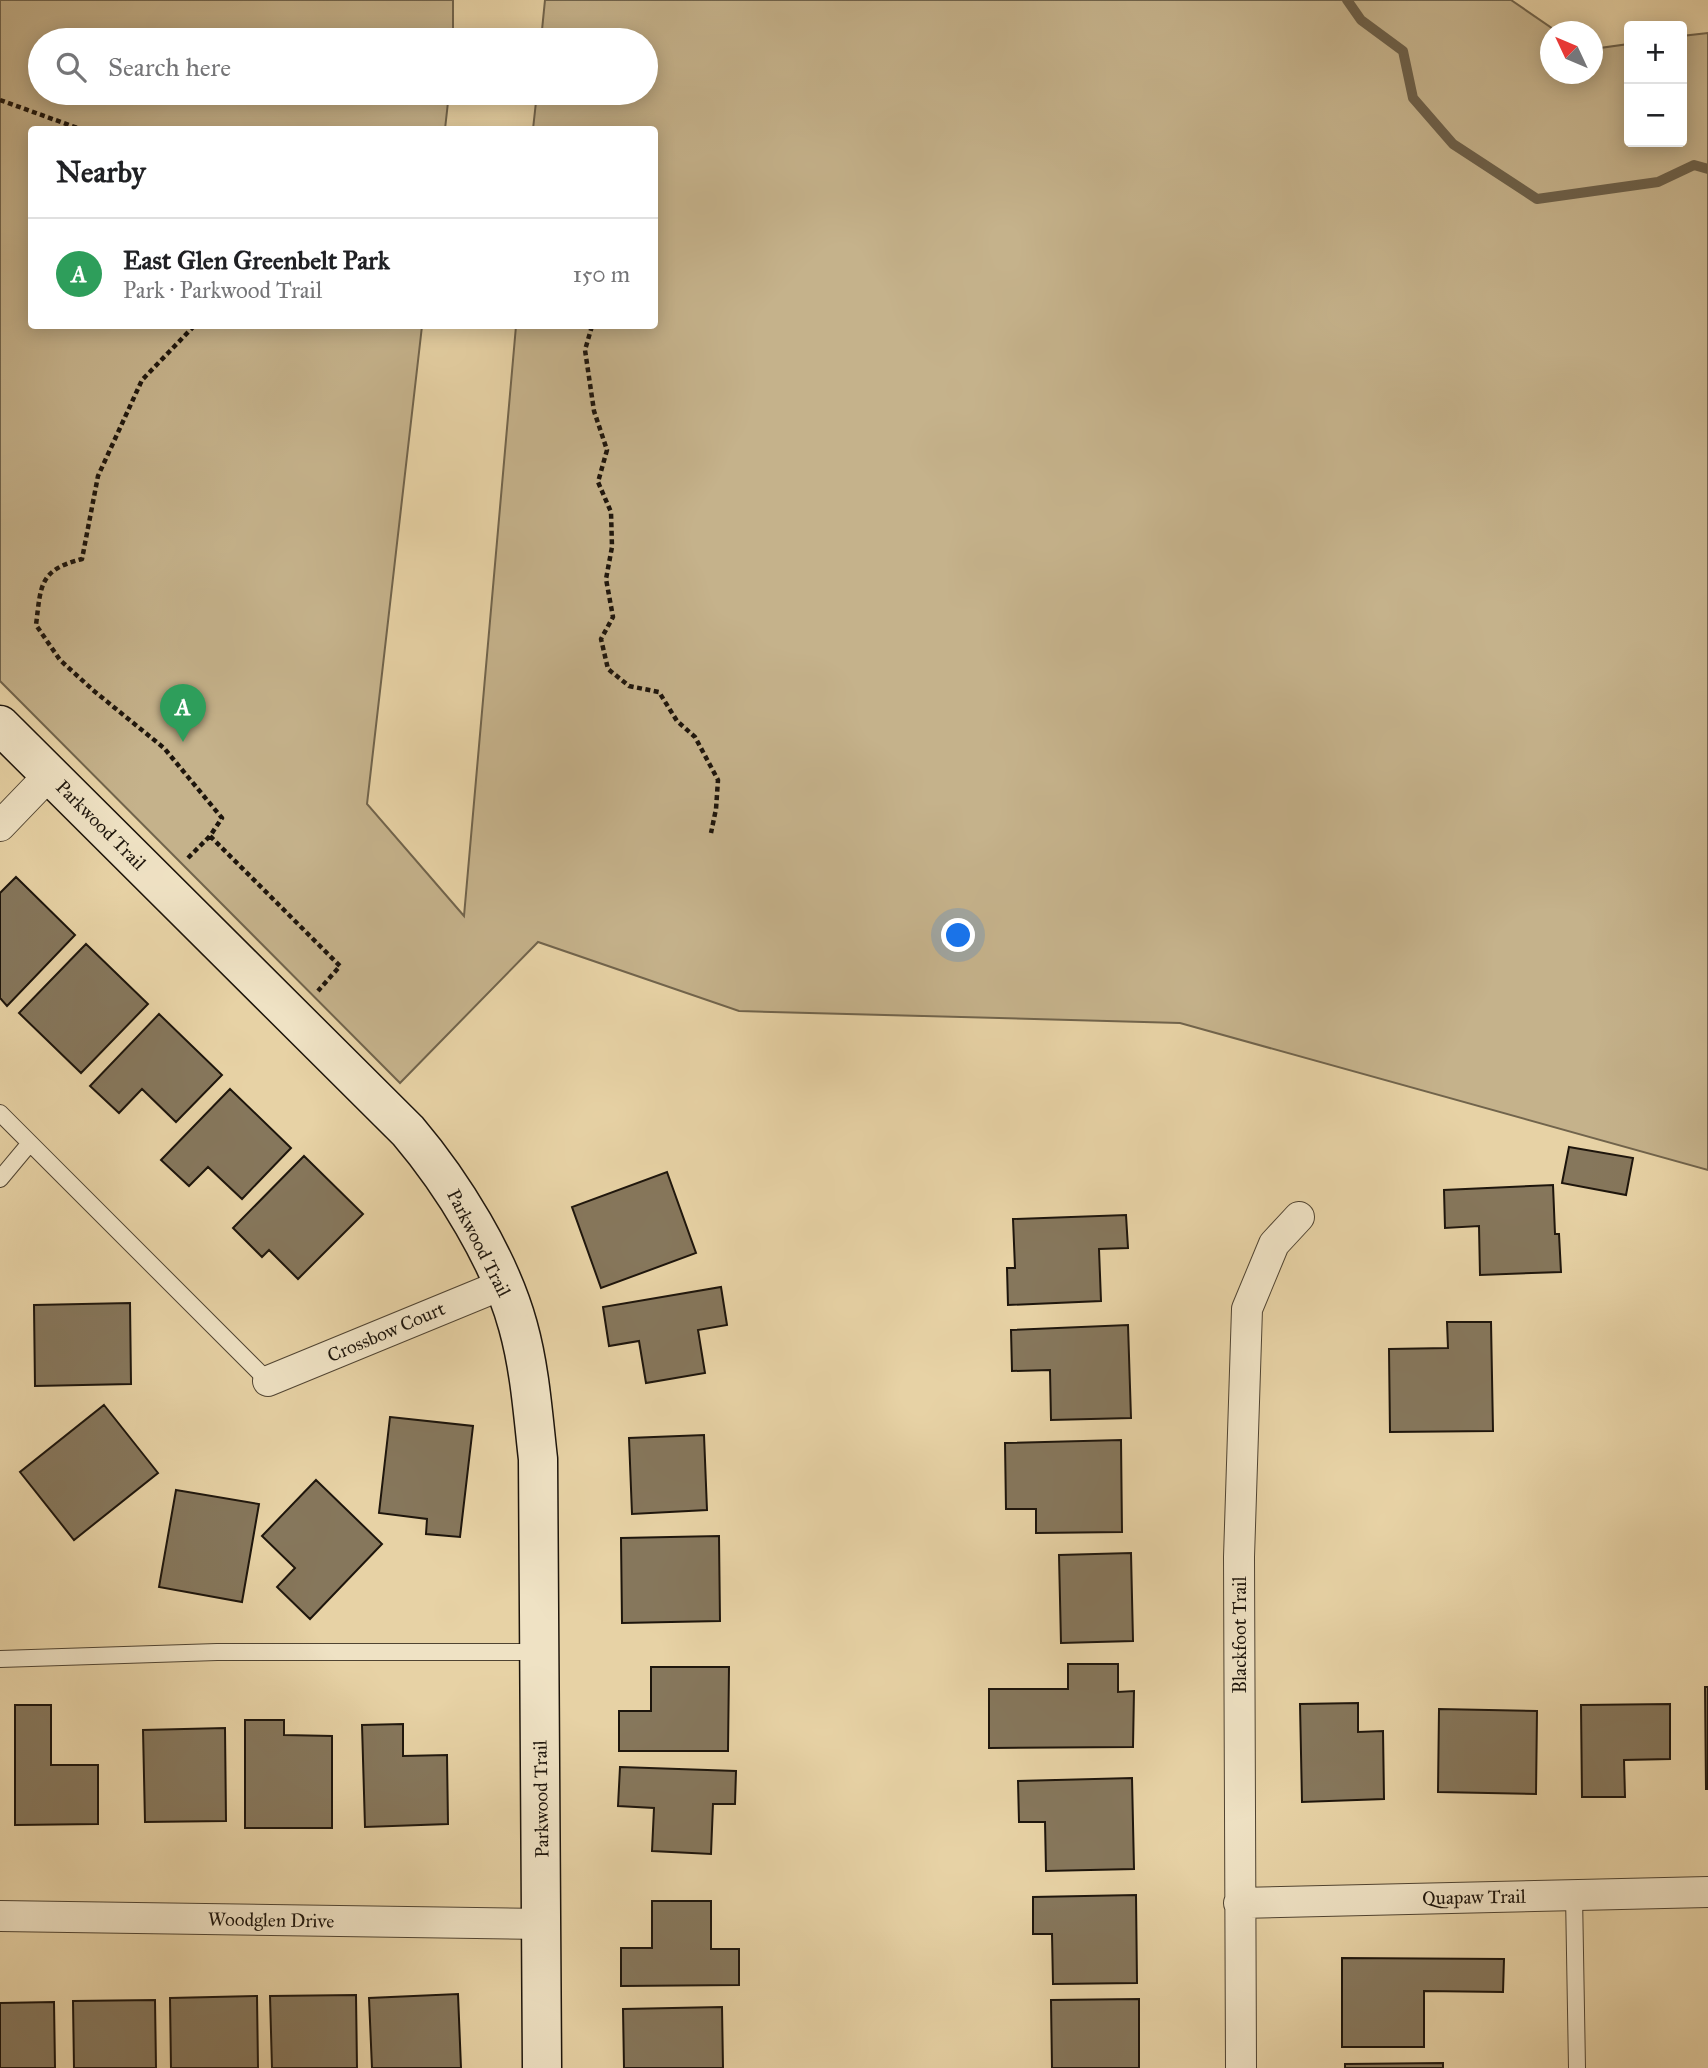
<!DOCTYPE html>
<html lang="en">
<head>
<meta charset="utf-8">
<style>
  body { margin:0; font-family:"IM FELL Great Primer",serif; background:#f2f2f2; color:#202124 }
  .controls { position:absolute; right:21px; top:21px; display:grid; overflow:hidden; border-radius:7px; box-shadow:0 4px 18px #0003 }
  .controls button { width:63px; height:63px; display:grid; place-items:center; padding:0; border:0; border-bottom:2px solid #e0e0e0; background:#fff; color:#202124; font:35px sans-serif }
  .compass { position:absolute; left:1540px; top:21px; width:63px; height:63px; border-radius:50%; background:#fff; box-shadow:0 4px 18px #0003; rotate:314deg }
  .you { position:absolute; left:959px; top:936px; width:24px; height:24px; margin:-18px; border:5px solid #fff; border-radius:50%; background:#1a73e8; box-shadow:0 0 0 10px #1a73e833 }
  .badge { display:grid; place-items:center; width:46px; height:46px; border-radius:50%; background:#db2777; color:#fff; font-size:23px; font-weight:700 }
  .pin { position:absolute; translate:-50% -58px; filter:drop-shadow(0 2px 4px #0008) }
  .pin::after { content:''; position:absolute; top:37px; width:24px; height:21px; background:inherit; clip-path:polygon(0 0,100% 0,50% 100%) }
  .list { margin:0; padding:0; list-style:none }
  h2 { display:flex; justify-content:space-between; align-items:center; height:91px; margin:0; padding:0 28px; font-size:30px }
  h2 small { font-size:23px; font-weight:400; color:#757577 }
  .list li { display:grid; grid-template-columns:46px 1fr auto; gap:21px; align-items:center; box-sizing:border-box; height:112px; padding:0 28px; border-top:2px solid #e0e0e0 }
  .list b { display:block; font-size:26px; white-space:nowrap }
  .list p { margin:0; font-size:23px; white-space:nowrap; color:#757577 }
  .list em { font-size:23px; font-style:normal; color:#757577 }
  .icon { flex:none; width:38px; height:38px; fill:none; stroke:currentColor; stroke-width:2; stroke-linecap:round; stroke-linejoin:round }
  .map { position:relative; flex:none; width:1708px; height:2068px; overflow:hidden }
  .search { position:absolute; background:#fff; box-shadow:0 4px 18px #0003; left:28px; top:28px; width:630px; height:77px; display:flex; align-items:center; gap:18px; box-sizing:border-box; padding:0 24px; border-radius:38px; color:#757577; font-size:26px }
  .panel { position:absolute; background:#fff; box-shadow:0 4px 18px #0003; left:28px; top:126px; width:630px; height:203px; border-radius:7px }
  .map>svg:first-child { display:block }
</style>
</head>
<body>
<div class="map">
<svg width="1708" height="2068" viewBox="0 0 1708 2068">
  <rect width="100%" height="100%" fill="#e7d2a5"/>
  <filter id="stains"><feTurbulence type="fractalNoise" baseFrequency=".00286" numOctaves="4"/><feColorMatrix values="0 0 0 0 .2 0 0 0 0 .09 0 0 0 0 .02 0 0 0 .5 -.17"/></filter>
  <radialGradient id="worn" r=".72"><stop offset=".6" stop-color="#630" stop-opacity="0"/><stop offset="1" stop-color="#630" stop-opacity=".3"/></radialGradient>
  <path fill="#c5b28b" stroke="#71644c" stroke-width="2" d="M0 0H453V40H40V93H449L445 129 32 130V326H422L367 804 464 916 516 326H654V130L533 129 537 93H646V40H541L545 0H1511L1556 31 1550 32V74H1592L1593 49 1629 44V142H1682V36L1708 33V1170L1180 1023 739 1011 538 942 400 1083 0 681Z"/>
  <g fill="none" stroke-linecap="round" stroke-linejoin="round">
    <path stroke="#6d6049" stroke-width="10" d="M1347 0 1361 20 1403 51 1413 98 1453 144 1537 199 1658 182 1694 165 1708 169"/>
  </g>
  <path fill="#86775c" stroke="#1d150c" stroke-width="2" d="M16 877 75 935 7 1006 0 998V893Z
    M86 944 148 1004 81 1073 19 1013Z
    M159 1014 222 1075 176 1122 142 1089 119 1113 90 1086Z
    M230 1089 291 1148 242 1199 208 1167 189 1186 161 1160Z
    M1569 1147 1633 1158 1626 1195 1562 1183Z
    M304 1156 363 1214 298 1279 269 1250 262 1257 233 1228Z
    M667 1172 696 1253 601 1288 572 1207Z
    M1553 1185 1555 1234H1559L1561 1272 1480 1275 1479 1226 1445 1228 1444 1190Z
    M1126 1215 1128 1248 1099 1249 1101 1301 1008 1305 1007 1268H1015L1013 1219Z
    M721 1287 727 1325 698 1330 705 1373 646 1383 639 1341 609 1346 603 1307Z
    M130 1303 131 1384 35 1386 34 1305Z
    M1447 1322H1491L1493 1431 1390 1432 1389 1349 1448 1348Z
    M1128 1325 1131 1418 1051 1420 1050 1370 1012 1371 1011 1330Z
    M104 1405 158 1473 74 1540 20 1472Z
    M390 1417 473 1426 460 1537 426 1534 427 1519 379 1513Z
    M704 1435 707 1510 632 1514 629 1438Z
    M1121 1440 1122 1532 1036 1533V1509H1006L1005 1443Z
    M316 1480 382 1544 310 1619 277 1587 295 1568 262 1536Z
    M176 1490 259 1504 242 1602 159 1587Z
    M719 1536 720 1621 622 1623 621 1538Z
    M1131 1553 1133 1641 1061 1643 1059 1555Z
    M1068 1664H1118V1692L1134 1691 1133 1747 989 1748V1689H1068Z
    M651 1667H729L728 1751H619V1711H651Z
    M1705 1687H1708V1789H1706Z
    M1358 1703V1732L1383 1731 1384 1799 1302 1802 1300 1704Z
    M1670 1704V1759L1624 1760 1625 1797H1582L1581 1705Z
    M15 1705H51V1765H98V1824L15 1825Z
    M1439 1709 1537 1711 1536 1794 1438 1792Z
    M245 1720H284V1735L332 1736V1828H245Z
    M403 1724V1756L447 1755 448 1824 365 1827 362 1725Z
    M225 1728 226 1821 145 1822 143 1730Z
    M620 1767 736 1771 735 1804H713L711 1854 652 1851 654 1808 618 1806Z
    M1132 1778 1134 1869 1046 1871 1045 1822H1019L1018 1781Z
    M1136 1895 1137 1983 1053 1984 1052 1934H1033V1897Z
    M652 1901H711V1949H739V1985L621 1986V1948H652Z
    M1342 1958 1504 1959 1503 1992 1424 1991V2047H1342Z
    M458 1994 461 2068H372L369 1998Z
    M356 1995 357 2068H272L270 1996Z
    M257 1996 258 2068H171L170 1998Z
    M1139 1999V2068H1052L1051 2000Z
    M155 2000 156 2068H74L73 2001Z
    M54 2002 55 2068H0V2003Z
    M722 2007 723 2068H624L623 2009Z
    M1443 2063V2068H1345V2064Z"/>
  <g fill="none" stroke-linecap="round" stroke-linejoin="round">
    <defs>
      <path id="lane" d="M0 1113 268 1381
        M0 1179 30 1143
        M0 1659 217 1652H540
        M1574 1895 1577 2068"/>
      <path id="street" d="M0 826 50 774
        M268 1381 504 1284
        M1239 1903 1708 1892
        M0 1916 542 1924
        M1241 2068 1239 1557 1247 1309 1274 1244 1299 1217"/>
      <path id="secondary" d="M0 725 408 1131C453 1184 500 1260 518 1326 530 1369 533 1415 538 1459L542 2068"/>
    </defs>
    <use href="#lane" stroke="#504432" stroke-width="18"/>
    <use href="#street" stroke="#504432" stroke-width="32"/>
    <use href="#secondary" stroke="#1d150c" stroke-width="41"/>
    <path stroke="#1d150c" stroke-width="4.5" stroke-dasharray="5 3.5" stroke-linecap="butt" d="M0 100 83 130
      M194 326 142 380 98 476 82 559C39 570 41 585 36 625L60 660 94 691 164 748 222 818 210 836 340 966 318 991
      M592 326 585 350 594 411 607 450 598 482 611 512 612 547 606 579 613 617 601 639 608 669 629 686 659 692 677 721 695 737 718 780 716 809 711 833
      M188 858 210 836"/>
    <use href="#lane" stroke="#efe2c4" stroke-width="16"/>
    <use href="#street" stroke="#efe2c4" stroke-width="30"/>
    <use href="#secondary" stroke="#efe2c4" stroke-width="38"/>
  </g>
  <g text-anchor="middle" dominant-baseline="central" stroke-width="6" stroke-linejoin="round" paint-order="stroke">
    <g font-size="19" fill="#1d150c" stroke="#efe2c4">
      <text transform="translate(101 825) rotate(45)">Parkwood Trail</text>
      <text transform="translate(479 1243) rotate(63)">Parkwood Trail</text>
      <text transform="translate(386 1332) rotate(-23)">Crossbow Court</text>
      <text transform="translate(1239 1635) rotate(-90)">Blackfoot Trail</text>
      <text transform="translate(541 1799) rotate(-91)">Parkwood Trail</text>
      <text transform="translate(1474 1897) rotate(-1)">Quapaw Trail</text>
      <text transform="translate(271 1920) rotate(1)">Woodglen Drive</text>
    </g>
  </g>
  <rect width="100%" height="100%" filter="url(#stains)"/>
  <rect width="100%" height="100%" fill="url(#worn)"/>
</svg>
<div class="controls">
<button>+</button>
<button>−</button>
</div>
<svg class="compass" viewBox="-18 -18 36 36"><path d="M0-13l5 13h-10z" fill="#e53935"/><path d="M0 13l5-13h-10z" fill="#757577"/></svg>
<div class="you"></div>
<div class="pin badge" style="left:183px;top:742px;background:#2e9e5b">A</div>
<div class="search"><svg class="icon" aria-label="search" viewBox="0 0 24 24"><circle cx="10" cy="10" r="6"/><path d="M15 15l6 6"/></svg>Search here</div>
<section class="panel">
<h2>Nearby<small></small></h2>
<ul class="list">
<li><span class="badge" style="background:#2e9e5b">A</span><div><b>East Glen Greenbelt Park</b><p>Park · Parkwood Trail</p></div><em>150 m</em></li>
</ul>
</section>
</div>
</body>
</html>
